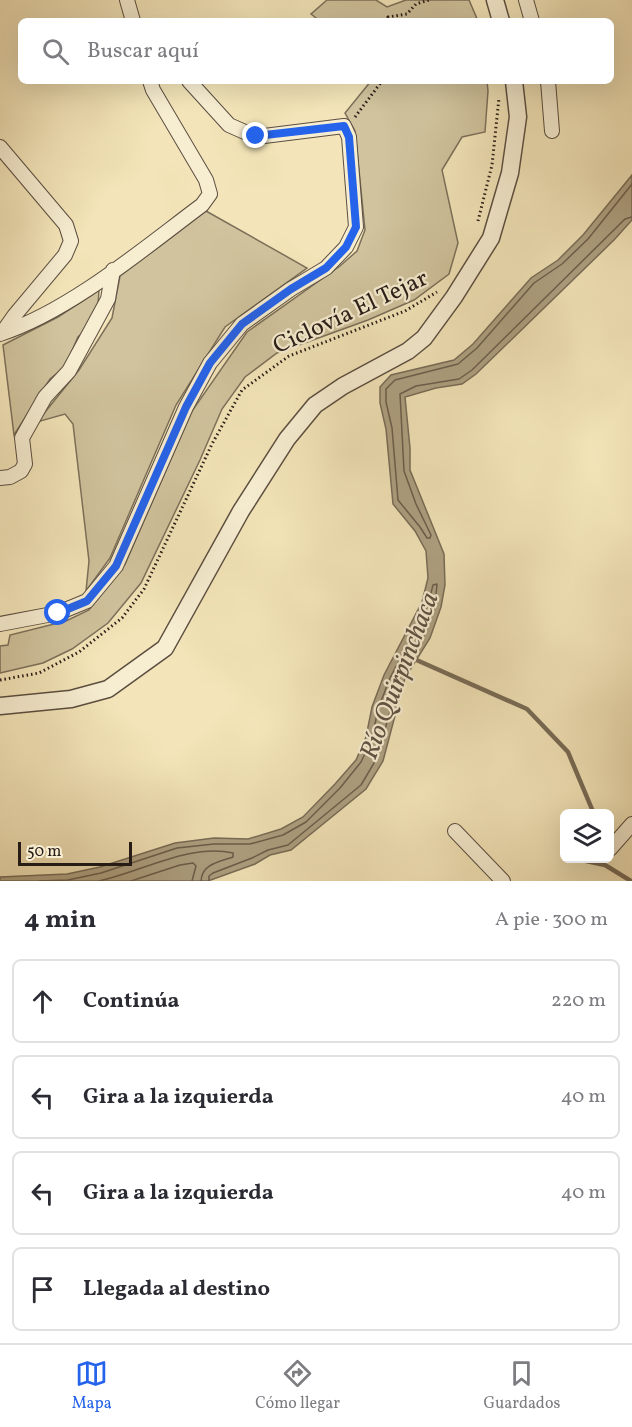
<!DOCTYPE html>
<html lang="es">
<head>
<meta charset="utf-8">
<style>
  body { margin:0; font-family:Vollkorn,serif; background:#f7f7f7; color:#2b2b33 }
  .controls { position:absolute; right:18px; bottom:18px; display:grid; overflow:hidden; border-radius:9px; box-shadow:0 6px 24px #0002 }
  .controls button { width:54px; height:54px; display:grid; place-items:center; padding:0; border:0; border-bottom:2px solid #e1e1e2; background:#fff; color:#2b2b33; font:30px sans-serif }
  .scale { position:absolute; left:18px; bottom:15px; width:114px; box-sizing:border-box; padding-left:6px; border:3px solid #281c17; border-top:0; font-size:16px; line-height:21px; white-space:nowrap; color:#281c17; -webkit-text-stroke:4px #f7eed2; paint-order:stroke }
  .stop { position:absolute; width:18px; height:18px; margin:-14px; border:4px solid #2563eb; border-radius:50%; background:#fff }
  .stop.end { background:#2563eb; border-color:#fff; box-shadow:0 2px 6px #0008 }
  .list { margin:0; padding:0; list-style:none }
  h2 { display:flex; justify-content:space-between; align-items:center; height:78px; margin:0; padding:0 24px; font-size:26px }
  h2 small { font-size:20px; font-weight:400; color:#7c7c81 }
  .list li { display:grid; grid-template-columns:39px 1fr auto; gap:18px; align-items:center; box-sizing:border-box; height:84px; margin:0 12px 12px; padding:0 12px; border:2px solid #e1e1e2; border-radius:9px }
  .list b { display:block; font-size:22px; white-space:nowrap }
  .list em { font-size:20px; font-style:normal; color:#7c7c81 }
  .icon { flex:none; width:33px; height:33px; fill:none; stroke:currentColor; stroke-width:2; stroke-linecap:round; stroke-linejoin:round }
  .map { position:relative; flex:none; width:632px; height:881px; overflow:hidden }
  .search { position:absolute; background:#fff; box-shadow:0 6px 24px #0002; left:18px; right:18px; top:18px; height:66px; display:flex; align-items:center; gap:15px; box-sizing:border-box; padding:0 21px; border-radius:9px; color:#7c7c81; font-size:22px }
  .sheet { height:462px; background:#fff }
  nav { display:flex; justify-content:space-around; align-items:center; box-sizing:border-box; height:84px; border-top:2px solid #e1e1e2; background:#fff; font-size:16px; color:#7c7c81 }
  nav a { display:grid; justify-items:center; gap:3px }
  nav .on { color:#2563eb }
  .map>svg:first-child { display:block }
</style>
</head>
<body>
<div class="map">
<svg width="632" height="881" viewBox="0 0 632 881">
  <rect width="100%" height="100%" fill="#f3e5b9"/>
  <filter id="stains"><feTurbulence type="fractalNoise" baseFrequency=".00333" numOctaves="4"/><feColorMatrix values="0 0 0 0 .2 0 0 0 0 .09 0 0 0 0 .02 0 0 0 .5 -.17"/></filter>
  <radialGradient id="worn" r=".72"><stop offset=".6" stop-color="#630" stop-opacity="0"/><stop offset="1" stop-color="#630" stop-opacity=".3"/></radialGradient>
  <path fill="#d0c39d" stroke="#7c705a" stroke-width="1.5" d="M327 0H376L387 7 406 0H469L478 21H320L311 14Z
    M371 81H487L488 91 485 132 462 137 442 170 458 243 449 274 414 300 368 320 277 353 245 377 222 409 200 460 141 583 108 623 72 649 43 663 0 673V646L8 645 10 635 66 621 89 610 125 564 192 411 247 332 340 266 357 251 365 230 355 131 345 113Z
    M206 211 307 268 225 327 176 405 110 558 86 591 89 561 73 424 65 414 37 422 79 370 112 318 120 276Z
    M99 290 97 319 78 337 65 367 50 379 14 435 3 345 58 317Z"/>
  <path fill="#aea182" stroke="#786c57" stroke-width="1.5" d="M632 175V220L614 240 476 374 462 384 436 388 405 397 410 448V470L444 554 445 585 441 607 430 638 405 678 383 761 366 789 291 850 270 855 255 864 208 881H0V877L67 874 100 867 175 843 214 838 248 839 281 829 303 817 335 784 356 760 366 737 372 707 384 675 422 602 428 578 426 551 415 531 393 504 386 429 380 403V387L391 375 454 360 473 344 531 278 558 260 583 235Z"/>
  <g fill="none" stroke-linecap="round" stroke-linejoin="round">
    <path stroke="#6b5e4c" stroke-width="1.5" d="M632 184 588 239 562 264 534 283 477 348 458 364 395 380 386 389V402L392 428 398 500 420 527 427 538H430L431 535 416 504 404 471 400 394 416 386 459 379 472 370 625 219 632 217
      M39 881 68 880 101 873 177 848 214 844H250L283 835 306 822 340 788 361 762 372 739 378 709 390 678 428 605 433 585 437 584 435 605 424 636 400 676 377 758 361 785 288 845 268 850 252 858 213 873 209 876V881
      M99 881C141 872 190 843 233 853V857C219 862 202 864 201 881
      M131 881 180 865 193 863 196 866 192 881"/>
    <path stroke="#786c57" stroke-width="4.5" d="M412 658 527 709 568 752 594 814
      M584 858 586 861 605 865 631 881"/>
    <defs>
      <path id="minor" d="M127 0 133 21
        M526 0 532 21
        M548 81 552 131
        M0 147 66 225 71 241 65 255 14 316 2 333
        M0 334C70 311 143 249 202 205L210 194 206 180 153 90 150 81
        M0 478 10 477 21 471 25 464 22 438 45 397 69 371 108 299 113 270
        M0 624 58 613 87 601 116 566 186 407 210 363 242 324 291 289 326 268 346 247 356 227 349 137 344 126 256 137 229 125 189 81
        M455 831 503 881
        M610 849 632 824"/>
      <path id="tertiary" d="M495 0 501 21
        M0 706 71 699 108 689 165 648 241 511 287 439 315 405 343 386 408 351 424 338 454 297 491 238 510 173 518 117 514 81"/>
    </defs>
    <use href="#minor" stroke="#5b4e40" stroke-width="16"/>
    <use href="#tertiary" stroke="#5b4e40" stroke-width="19"/>
    <path stroke="#281c17" stroke-width="3" stroke-dasharray="1.5 3" stroke-linecap="butt" d="M391 21 388 17 407 14 416 4 429 0
      M355 117 382 81
      M478 221 492 165 499 98
      M0 680 39 673 79 652 122 618 144 589 212 444 242 390 289 356 405 311 437 292"/>
    <use href="#minor" stroke="#f7eed2" stroke-width="14"/>
    <use href="#tertiary" stroke="#f7eed2" stroke-width="16"/>
  </g>
  <g fill="none" stroke-linecap="round" stroke-linejoin="round">
    <path stroke="#2563eb" stroke-width="8" d="M58 613 87 601 116 566 186 407 210 363 242 324 291 289 326 268 346 247 356 227 349 137 344 126 256 136"/>
  </g>
  <g text-anchor="middle" dominant-baseline="central" stroke-width="4.5" stroke-linejoin="round" paint-order="stroke">
    <g font-size="24" fill="#281c17" stroke="#f7eed2">
      <text transform="translate(351 313) rotate(-25)">Ciclovía El Tejar</text>
    </g>
    <g font-size="26" font-style="italic" fill="#5e5142" stroke="#f7eed2">
      <text transform="translate(400 676) rotate(-69)">Río Quirpinchaca</text>
    </g>
  </g>
  <rect width="100%" height="100%" filter="url(#stains)"/>
  <rect width="100%" height="100%" fill="url(#worn)"/>
</svg>
<div class="controls">
<button><svg class="icon" aria-label="layers" viewBox="0 0 24 24"><path d="M12 4l9 5-9 5-9-5zM3 14l9 5 9-5"/></svg></button>
</div>
<div class="scale">50 m</div>
<div class="stop" style="left:58px;top:613px"></div>
<div class="stop end" style="left:256px;top:136px"></div>
<div class="search"><svg class="icon" aria-label="search" viewBox="0 0 24 24"><circle cx="10" cy="10" r="6"/><path d="M15 15l6 6"/></svg>Buscar aquí</div>
</div>
<section class="sheet">
<h2>4 min<small>A pie · 300 m</small></h2>
<ul class="list">
<li><svg class="icon" aria-label="ahead" viewBox="0 0 24 24"><path d="M12 20V5M6 11l6-6 6 6"/></svg><div><b>Continúa</b></div><em>220 m</em></li>
<li><svg class="icon" aria-label="left" viewBox="0 0 24 24"><path d="M17 20v-9H6M10 6l-5 5 5 5"/></svg><div><b>Gira a la izquierda</b></div><em>40 m</em></li>
<li><svg class="icon" aria-label="left" viewBox="0 0 24 24"><path d="M17 20v-9H6M10 6l-5 5 5 5"/></svg><div><b>Gira a la izquierda</b></div><em>40 m</em></li>
<li><svg class="icon" aria-label="arrive" viewBox="0 0 24 24"><path d="M6 21V4h12l-3 4 3 4H6"/></svg><div><b>Llegada al destino</b></div></li>
</ul>
</section>
<nav>
<a class="on"><svg class="icon" aria-label="map" viewBox="0 0 24 24"><path d="M3 6l6-2 6 2 6-2v14l-6 2-6-2-6 2zM9 4v14M15 6v14"/></svg>Mapa</a>
<a><svg class="icon" aria-label="directions" viewBox="0 0 24 24"><path d="M12 3l9 9-9 9-9-9zM9 14v-3h6M13 9l2 2-2 2"/></svg>Cómo llegar</a>
<a><svg class="icon" aria-label="saved" viewBox="0 0 24 24"><path d="M7 4h10v16l-5-4-5 4z"/></svg>Guardados</a>
</nav>
</body>
</html>
